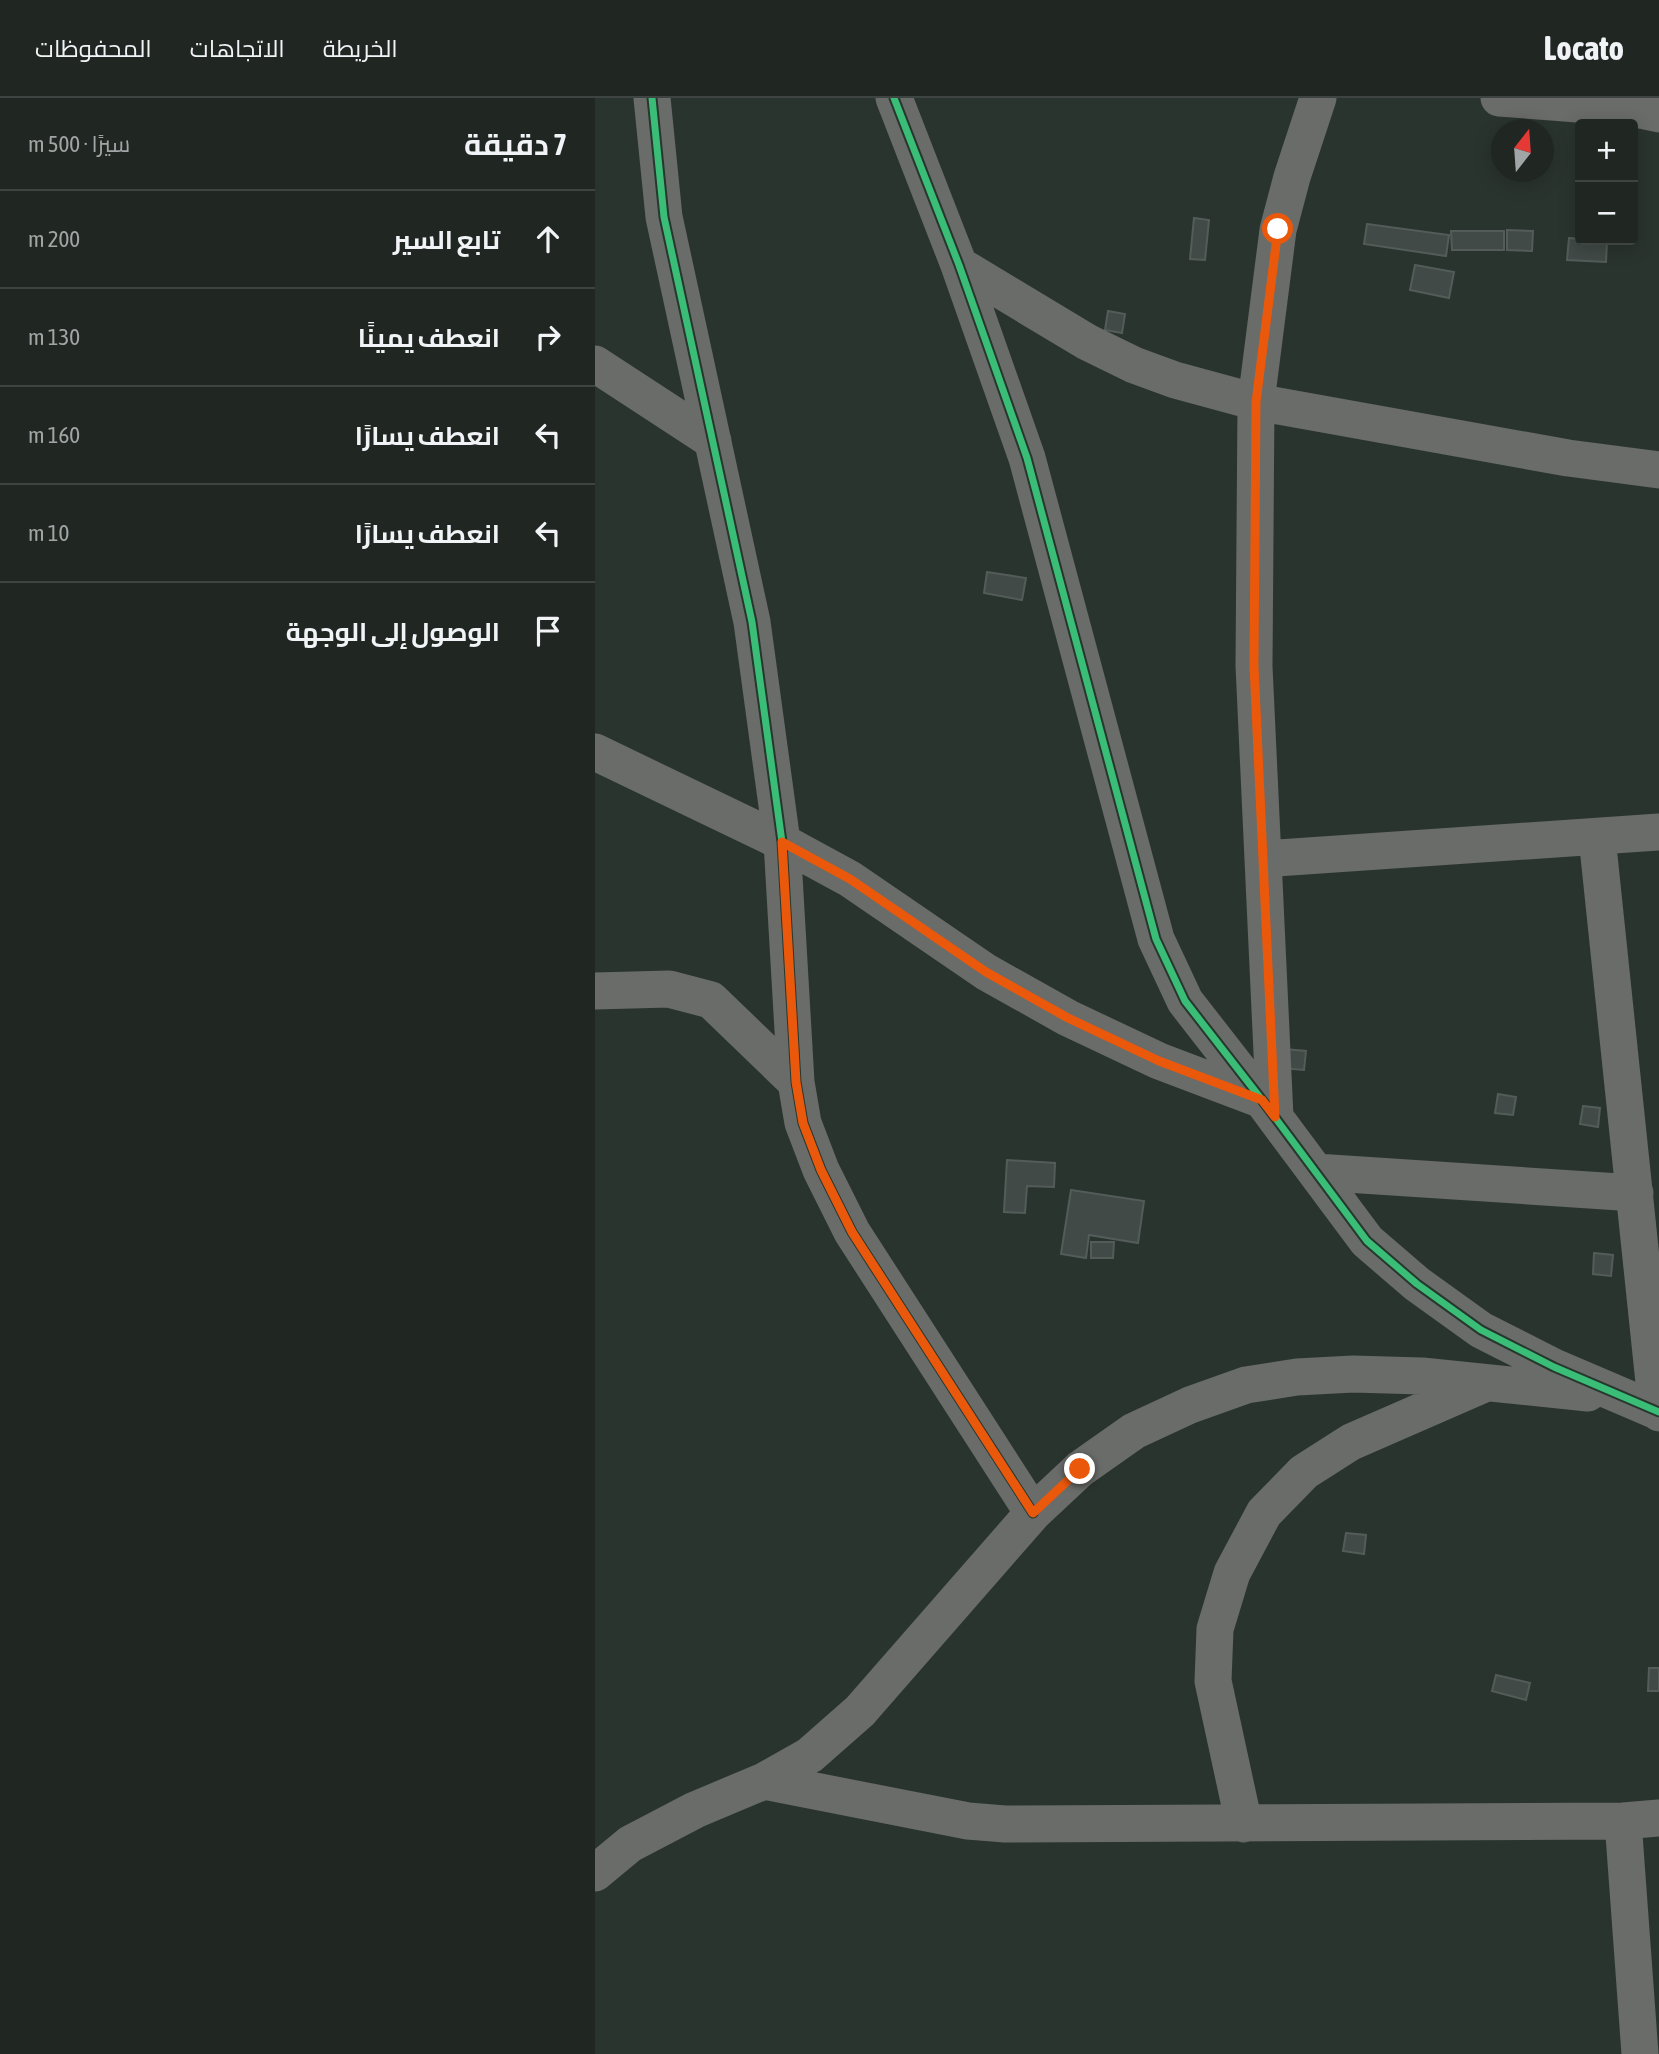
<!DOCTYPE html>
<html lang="ar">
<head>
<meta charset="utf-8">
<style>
  body { margin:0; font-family:"Asap Condensed",Cairo,sans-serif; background:#2d3330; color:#f1f3f6; direction:rtl }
  .controls { position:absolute; right:21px; top:21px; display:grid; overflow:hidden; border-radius:7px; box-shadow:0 4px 18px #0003 }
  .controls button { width:63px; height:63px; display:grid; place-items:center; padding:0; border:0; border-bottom:2px solid #3d4441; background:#202723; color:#f1f3f6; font:35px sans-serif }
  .compass { position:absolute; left:896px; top:21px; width:63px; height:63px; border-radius:50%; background:#202723; box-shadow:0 4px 18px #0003; rotate:17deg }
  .stop { position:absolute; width:21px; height:21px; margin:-16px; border:5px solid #ea580c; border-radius:50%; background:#fff }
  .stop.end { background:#ea580c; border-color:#fff; box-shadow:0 2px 7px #0008 }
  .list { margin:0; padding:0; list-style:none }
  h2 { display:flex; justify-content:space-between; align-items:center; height:91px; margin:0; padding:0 28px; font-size:30px }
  h2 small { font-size:23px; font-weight:400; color:#a2a5a6 }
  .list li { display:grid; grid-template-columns:46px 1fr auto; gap:21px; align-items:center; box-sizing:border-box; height:98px; padding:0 28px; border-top:2px solid #3d4441 }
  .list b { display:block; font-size:26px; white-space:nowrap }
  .list em { font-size:23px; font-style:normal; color:#a2a5a6 }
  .icon { flex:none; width:38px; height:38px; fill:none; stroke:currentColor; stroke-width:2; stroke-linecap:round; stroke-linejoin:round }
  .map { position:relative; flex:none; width:1064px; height:1956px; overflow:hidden; direction:ltr }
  header { display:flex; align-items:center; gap:42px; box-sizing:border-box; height:98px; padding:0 35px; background:#202723; border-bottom:2px solid #3d4441 }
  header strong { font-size:33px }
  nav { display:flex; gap:38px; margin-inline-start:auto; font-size:24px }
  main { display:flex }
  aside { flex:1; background:#202723 }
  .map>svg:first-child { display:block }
</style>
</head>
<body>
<header>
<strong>Locato</strong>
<nav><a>الخريطة</a><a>الاتجاهات</a><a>المحفوظات</a></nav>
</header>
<main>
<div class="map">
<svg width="1064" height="1956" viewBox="0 0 1064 1956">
  <rect width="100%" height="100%" fill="#2a342f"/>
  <path fill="#414a47" stroke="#535c59" stroke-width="2" d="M599 120 614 122 610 162 595 161Z
    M772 126 854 137 851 158 769 146Z
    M912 132 938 133 937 153 912 152Z
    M856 133H909V152H857Z
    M974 140 1012 143 1011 164 972 162Z
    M820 167 859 174 854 200 815 192Z
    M513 213 530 216 527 235 510 232Z
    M392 474 431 480 427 502 389 495Z
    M666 949 711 953 709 972 664 968Z
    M903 996 921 999 918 1017 900 1015Z
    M988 1008 1005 1010 1003 1029 985 1026Z
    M412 1062 460 1065 459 1089 432 1088 430 1115 409 1114Z
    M476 1092 549 1103 543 1145 494 1137 491 1160 466 1156Z
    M496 1144H519L518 1160H496Z
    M999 1155 1018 1157 1016 1178 998 1176Z
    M751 1435 771 1437 769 1456 748 1453Z
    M1054 1570H1064V1593H1053Z
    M901 1577 935 1585 931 1602 897 1593Z"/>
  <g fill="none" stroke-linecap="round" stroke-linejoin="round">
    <path stroke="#696c69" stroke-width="37" d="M57 0 69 119 157 524 187 744 201 984 208 1025 226 1072 257 1134 438 1415
      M299 0 364 167 432 360 561 841 590 903 667 1002 772 1143 822 1186 886 1232 959 1269 1064 1314
      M904 0 1035 10 1064 16
      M364 167 492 244 539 267 580 282 661 304 973 360 1064 372
      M0 266 118 343
      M0 654 187 744 255 781 391 874 473 920 564 963 667 1002
      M1002 739 1062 1313 1064 1315
      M668 761 1064 734
      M0 893 74 891 116 902 201 984
      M680 1019 659 568 661 304 683 132 697 79 723 0
      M721 1074 1040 1095
      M169 1683 373 1723 410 1726 1028 1723 1064 1720
      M1028 1723 1045 1956
      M649 1726 618 1583 620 1531 637 1475 669 1415 709 1374 756 1344 889 1286
      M0 1775 35 1746 100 1712 169 1683 215 1657 265 1613 438 1415 485 1371 539 1333 595 1307 651 1287 702 1279 758 1276 827 1278 993 1295"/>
    <defs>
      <path id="cycleway" d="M57 0 69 119 157 524 187 744 201 984 208 1025 226 1072 257 1134 438 1415
        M299 0 364 167 432 360 561 841 590 903 667 1002 772 1143 822 1186 886 1232 959 1269 1064 1314"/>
    </defs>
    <use href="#cycleway" stroke="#27372e" stroke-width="11"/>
    <use href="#cycleway" stroke="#3abd76" stroke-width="7"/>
  </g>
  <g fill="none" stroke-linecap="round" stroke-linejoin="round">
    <path stroke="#ea580c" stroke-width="9" d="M485 1371 438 1415 257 1134 226 1072 208 1025 201 984 187 744 255 781 391 874 473 920 564 963 667 1002 680 1019 659 568 661 304 683 131"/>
  </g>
</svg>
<div class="controls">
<button>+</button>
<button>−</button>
</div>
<svg class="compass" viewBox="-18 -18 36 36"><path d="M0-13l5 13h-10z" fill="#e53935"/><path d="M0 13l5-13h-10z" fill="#a2a5a6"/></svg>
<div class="stop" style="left:683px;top:131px"></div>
<div class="stop end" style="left:485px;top:1371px"></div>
</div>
<aside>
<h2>7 دقيقة<small>سيرًا · 500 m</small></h2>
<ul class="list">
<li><svg class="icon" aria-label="ahead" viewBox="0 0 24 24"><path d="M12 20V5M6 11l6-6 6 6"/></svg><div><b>تابع السير</b></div><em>200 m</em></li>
<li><svg class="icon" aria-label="right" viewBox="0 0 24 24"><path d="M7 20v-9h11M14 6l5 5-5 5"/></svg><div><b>انعطف يمينًا</b></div><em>130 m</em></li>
<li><svg class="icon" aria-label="left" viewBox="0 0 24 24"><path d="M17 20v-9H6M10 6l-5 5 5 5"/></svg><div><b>انعطف يسارًا</b></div><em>160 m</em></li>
<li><svg class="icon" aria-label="left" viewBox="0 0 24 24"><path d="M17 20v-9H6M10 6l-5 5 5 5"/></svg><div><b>انعطف يسارًا</b></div><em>10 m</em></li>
<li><svg class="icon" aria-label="arrive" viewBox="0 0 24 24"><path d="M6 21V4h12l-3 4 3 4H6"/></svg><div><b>الوصول إلى الوجهة</b></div></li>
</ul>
</aside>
</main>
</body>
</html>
